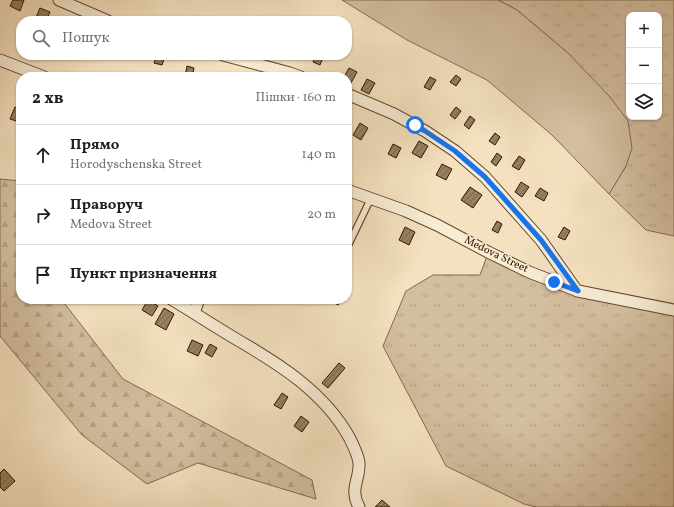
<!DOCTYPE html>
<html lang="uk">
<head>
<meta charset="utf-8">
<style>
  body { margin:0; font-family:Vollkorn,serif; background:#f2f2f2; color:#202124 }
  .controls { position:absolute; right:12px; top:12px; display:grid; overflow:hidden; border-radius:8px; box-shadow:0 1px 3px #0004 }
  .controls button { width:36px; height:36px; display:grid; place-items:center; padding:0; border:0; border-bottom:1px solid #e0e0e0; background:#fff; color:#202124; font:20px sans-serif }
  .stop { position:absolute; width:12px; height:12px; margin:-9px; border:3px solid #1a73e8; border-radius:50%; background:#fff }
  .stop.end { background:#1a73e8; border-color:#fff; box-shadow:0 1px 4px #0008 }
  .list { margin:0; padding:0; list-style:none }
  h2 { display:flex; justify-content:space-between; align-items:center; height:52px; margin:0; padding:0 16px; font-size:17px }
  h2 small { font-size:13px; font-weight:400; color:#757577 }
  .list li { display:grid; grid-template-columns:26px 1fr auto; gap:12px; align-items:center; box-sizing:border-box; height:60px; padding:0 16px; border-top:1px solid #e0e0e0 }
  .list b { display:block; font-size:15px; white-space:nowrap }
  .list p { margin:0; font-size:13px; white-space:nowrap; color:#757577 }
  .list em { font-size:13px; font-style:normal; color:#757577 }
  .icon { flex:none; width:22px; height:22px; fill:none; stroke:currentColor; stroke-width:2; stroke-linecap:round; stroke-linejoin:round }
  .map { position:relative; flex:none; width:674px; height:507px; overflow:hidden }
  .search { position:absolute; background:#fff; box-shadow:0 1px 3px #0004; left:16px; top:16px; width:336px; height:44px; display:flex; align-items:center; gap:10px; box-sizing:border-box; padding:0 14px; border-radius:16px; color:#757577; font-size:15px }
  .panel { position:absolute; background:#fff; box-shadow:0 1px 3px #0004; left:16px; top:72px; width:336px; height:232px; border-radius:16px }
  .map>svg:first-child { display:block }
</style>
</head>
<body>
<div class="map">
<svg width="674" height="507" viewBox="0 0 674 507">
  <defs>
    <pattern id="grass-tufts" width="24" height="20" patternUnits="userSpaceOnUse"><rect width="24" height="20" fill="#d3be9f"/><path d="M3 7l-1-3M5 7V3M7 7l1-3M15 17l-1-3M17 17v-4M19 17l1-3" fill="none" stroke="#b6a287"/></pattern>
    <pattern id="forest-firs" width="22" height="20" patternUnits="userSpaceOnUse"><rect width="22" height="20" fill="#d3be9f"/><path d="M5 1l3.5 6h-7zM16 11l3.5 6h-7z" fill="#b6a287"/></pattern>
    <pattern id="building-hatch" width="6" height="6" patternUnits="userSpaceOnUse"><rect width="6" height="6" fill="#967f63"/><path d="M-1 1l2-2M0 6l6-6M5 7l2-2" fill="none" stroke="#7b674f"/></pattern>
  </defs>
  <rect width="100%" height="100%" fill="#f4e1bf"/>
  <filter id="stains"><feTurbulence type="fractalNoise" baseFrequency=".005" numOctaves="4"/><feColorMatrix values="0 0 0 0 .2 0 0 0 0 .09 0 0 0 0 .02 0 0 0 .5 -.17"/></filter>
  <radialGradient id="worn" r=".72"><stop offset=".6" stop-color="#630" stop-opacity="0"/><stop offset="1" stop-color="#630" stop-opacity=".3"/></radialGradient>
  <path fill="url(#grass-tufts)" stroke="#826a50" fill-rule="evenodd" d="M498 0H674V236L646 230 609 194 626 166 568 53 517 10ZM629 15H659V117H629Z
    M487 256 528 276 674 315V507H536L524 504 446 466 383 346 406 291 433 275H480Z"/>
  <path fill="url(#forest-firs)" stroke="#826a50" d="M0 179 21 181V299H61L123 379 312 480 316 499 198 463 147 484 82 435 0 336Z"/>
  <path fill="#d3be9f" stroke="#826a50" d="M342 0H498L517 10 568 53 610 97 628 121 632 148 626 166 609 194 552 135 487 80 407 40Z"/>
  <path fill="url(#building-hatch)" stroke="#311500" d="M13 0H24L20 11 10 6Z
    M40 8 50 12 46 21H39L35 20Z
    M157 55 165 56 162 65 154 63Z
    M316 55H324L320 65 313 62Z
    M187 66 194 68 192 77 185 76Z
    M349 68 357 72 351 83 347 81V77H344Z
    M456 75 461 79 456 86 450 82Z
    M430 77 436 80 430 90 424 87Z
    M367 79 375 83 369 94 361 90Z
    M15 107 21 110V118L19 122 10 119Z
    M456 107 461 111 455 119 450 115Z
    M470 116 475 120 469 129 464 125Z
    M360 123 368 128 361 140 353 135Z
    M495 133 500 137 495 145 489 141Z
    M419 141 428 146 421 158 412 153Z
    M393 144 401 148 396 158 388 154Z
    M497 153 502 157 496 166 491 162Z
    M519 156 525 160 519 170 512 166Z
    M442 164 452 169 446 180 436 175Z
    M521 182 529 187 522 197 515 192Z
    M470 187 482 195 473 208 461 200Z
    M540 188 548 193 544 201 535 196Z
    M497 221 502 224 498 233 492 230Z
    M405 227 415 232 409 245 399 240Z
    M564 227 570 231 565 240 558 237Z
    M328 299H342L338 305Z
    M148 300 158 306 152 316 142 310Z
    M164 308 174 314 166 330 155 324Z
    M192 340 203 345 198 356 187 351Z
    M210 344 217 348 212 357 205 353Z
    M339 363 345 368 328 388 322 383Z
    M282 393 288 397 281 409 274 405Z
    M301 416 309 422 302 432 294 426Z
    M4 469 15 481 4 491 0 487V473Z
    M382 500 390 507H375Z"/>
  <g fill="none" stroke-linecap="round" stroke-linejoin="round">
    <defs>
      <path id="service" d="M347 248 371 198"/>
      <path id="minor" d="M59 0 108 21
        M223 55 290 73 301 77
        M0 60 44 77
        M347 94 394 114 425 131 455 151 485 177 541 240 577 291
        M347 190 406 211 437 225 488 252 529 272 578 291 674 310
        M171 299C193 312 214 326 236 339 279 364 324 392 349 437 353 445 358 454 359 463 360 480 349 489 359 507
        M194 313 199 299"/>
    </defs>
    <use href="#service" stroke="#624830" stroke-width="8"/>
    <use href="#minor" stroke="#624830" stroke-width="13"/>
    <use href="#service" stroke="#f8ecd5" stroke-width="5.5"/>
    <use href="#minor" stroke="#f8ecd5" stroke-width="11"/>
  </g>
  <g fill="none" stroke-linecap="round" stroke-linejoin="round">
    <path stroke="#1a73e8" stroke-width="5" d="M415 125 425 131 455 151 485 177 541 240 578 291 554 282"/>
  </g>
  <g text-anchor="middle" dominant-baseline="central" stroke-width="3" stroke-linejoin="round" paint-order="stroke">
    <g font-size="11" fill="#311500" stroke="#f8ecd5">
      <text transform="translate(496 255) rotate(26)">Medova Street</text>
    </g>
  </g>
  <rect width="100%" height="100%" filter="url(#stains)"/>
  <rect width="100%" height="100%" fill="url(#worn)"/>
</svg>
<div class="controls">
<button>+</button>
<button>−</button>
<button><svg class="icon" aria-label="layers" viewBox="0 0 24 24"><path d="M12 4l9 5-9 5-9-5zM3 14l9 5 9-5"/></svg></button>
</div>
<div class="stop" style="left:415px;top:125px"></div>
<div class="stop end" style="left:554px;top:282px"></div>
<div class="search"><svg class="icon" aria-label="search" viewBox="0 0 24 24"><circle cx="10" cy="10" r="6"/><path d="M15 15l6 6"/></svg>Пошук</div>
<section class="panel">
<h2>2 хв<small>Пішки · 160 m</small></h2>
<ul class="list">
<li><svg class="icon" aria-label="ahead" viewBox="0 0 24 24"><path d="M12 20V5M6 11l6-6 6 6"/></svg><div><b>Прямо</b><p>Horodyschenska Street</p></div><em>140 m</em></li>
<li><svg class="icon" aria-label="right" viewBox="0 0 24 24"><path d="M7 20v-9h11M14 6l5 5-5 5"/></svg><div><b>Праворуч</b><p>Medova Street</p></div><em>20 m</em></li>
<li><svg class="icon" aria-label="arrive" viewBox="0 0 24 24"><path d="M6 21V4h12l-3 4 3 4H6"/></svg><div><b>Пункт призначення</b></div></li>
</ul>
</section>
</div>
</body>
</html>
